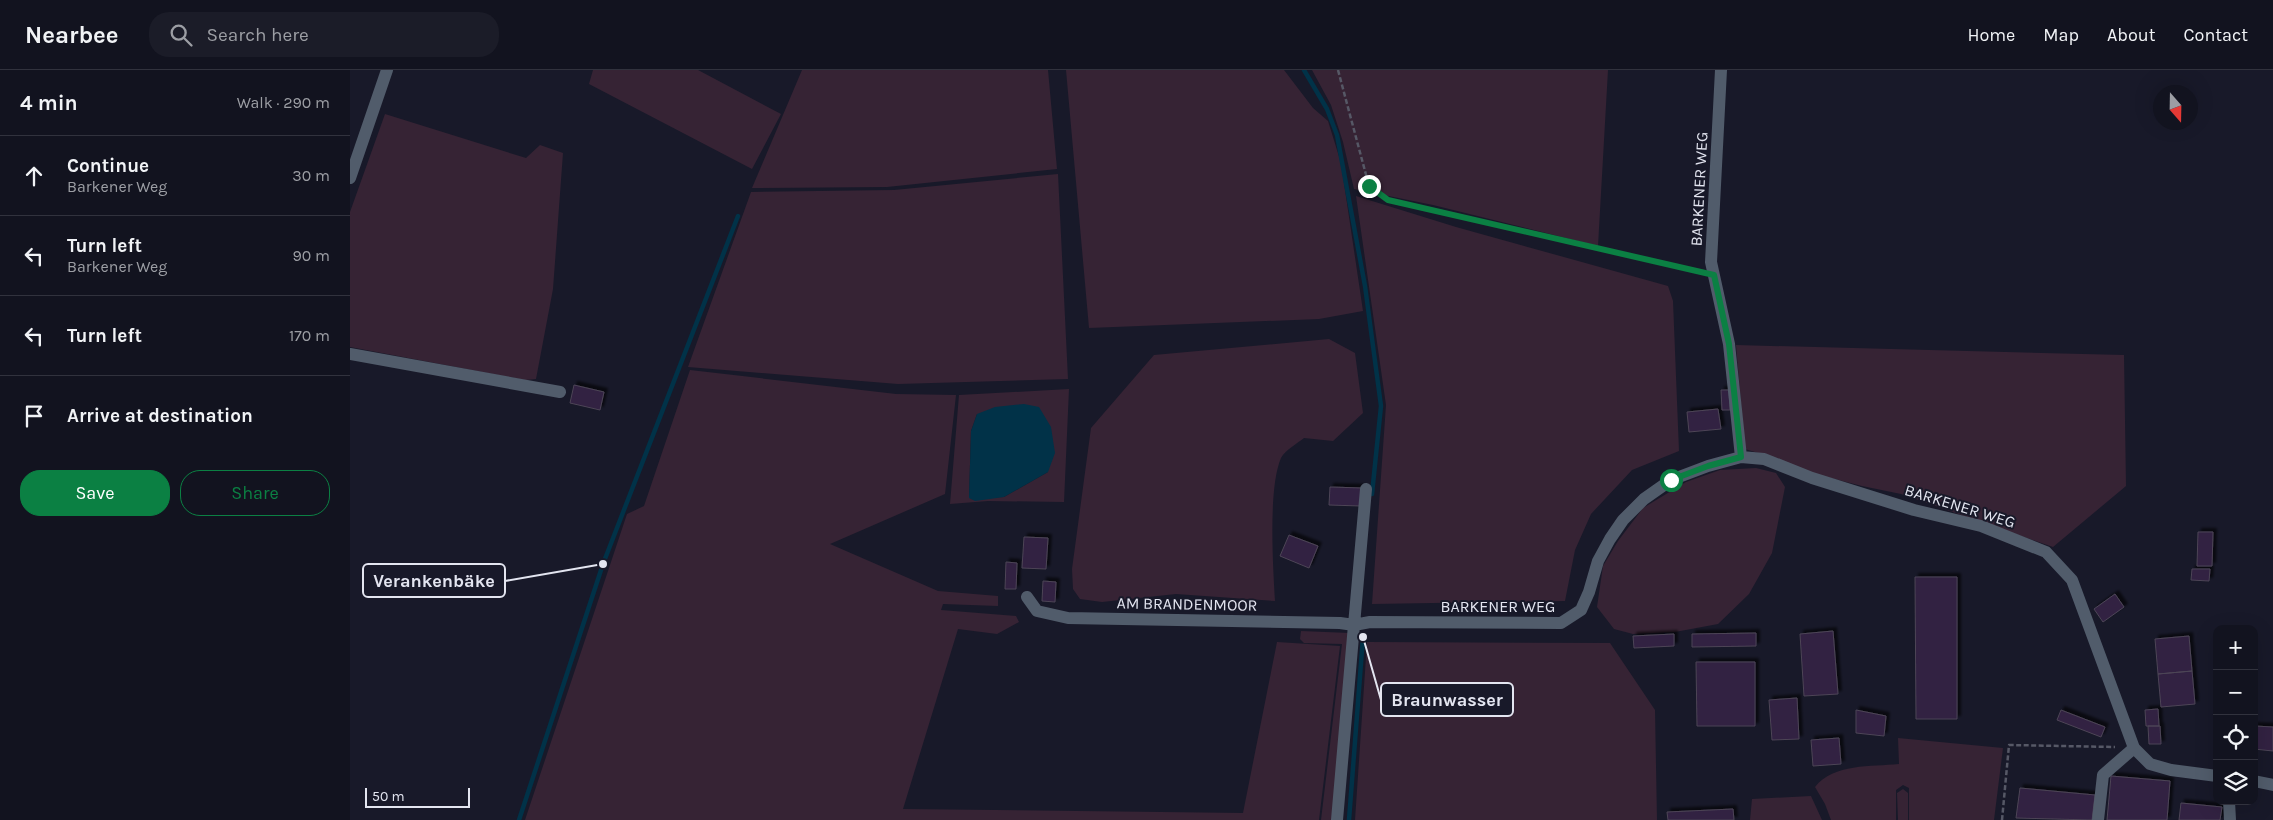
<!DOCTYPE html>
<html lang="en">
<head>
<meta charset="utf-8">
<style>
  body { margin:0; font-family:Karla,sans-serif; background:#1b1c28; color:#f1f3f6 }
  .controls { position:absolute; right:15px; bottom:15px; display:grid; overflow:hidden; border-radius:10px; box-shadow:0 5px 20px #0002 }
  .controls button { width:45px; height:45px; display:grid; place-items:center; padding:0; border:0; border-bottom:1px solid #31323d; background:#12131f; color:#f1f3f6; font:25px sans-serif }
  .compass { position:absolute; left:1803px; top:15px; width:45px; height:45px; border-radius:50%; background:#12131f; box-shadow:0 5px 20px #0002; rotate:160deg }
  .scale { position:absolute; left:15px; bottom:12px; width:105px; box-sizing:border-box; padding-left:5px; border:2px solid #e3e5f0; border-top:0; font-size:14px; line-height:18px; white-space:nowrap; color:#e3e5f0; -webkit-text-stroke:4px #181929; paint-order:stroke }
  .stop { position:absolute; width:15px; height:15px; margin:-11px; border:4px solid #0b8043; border-radius:50%; background:#fff }
  .stop.end { background:#0b8043; border-color:#fff; box-shadow:0 1px 5px #0008 }
  .list { margin:0; padding:0; list-style:none }
  h2 { display:flex; justify-content:space-between; align-items:center; height:65px; margin:0; padding:0 20px; font-size:21px }
  h2 small { font-size:16px; font-weight:400; color:#9c9ea4 }
  .list li { display:grid; grid-template-columns:32px 1fr auto; gap:15px; align-items:center; box-sizing:border-box; height:80px; padding:0 20px; border-top:1px solid #31323d }
  .list b { display:block; font-size:19px; white-space:nowrap }
  .list p { margin:0; font-size:16px; white-space:nowrap; color:#9c9ea4 }
  .list em { font-size:16px; font-style:normal; color:#9c9ea4 }
  .actions { display:flex; gap:10px; padding:15px 20px }
  .actions a { flex:1; padding:11px 0; border:1px solid #0b8043; border-radius:20px; text-align:center; font-size:18px; color:#0b8043 }
  .actions .main { background:#0b8043; color:#fff }
  .icon { flex:none; width:28px; height:28px; fill:none; stroke:currentColor; stroke-width:2; stroke-linecap:round; stroke-linejoin:round }
  .map { position:relative; flex:none; width:1923px; height:750px; overflow:hidden }
  header { display:flex; align-items:center; gap:30px; box-sizing:border-box; height:70px; padding:0 25px; background:#12131f; border-bottom:1px solid #31323d }
  header strong { font-size:24px }
  nav { display:flex; gap:28px; margin-inline-start:auto; font-size:18px }
  .search { width:350px; height:45px; background:#1b1c28; display:flex; align-items:center; gap:12px; box-sizing:border-box; padding:0 18px; border-radius:20px; color:#9c9ea4; font-size:19px }
  main { display:flex }
  aside { flex:1; background:#12131f }
  .map>svg:first-child { display:block }
</style>
</head>
<body>
<header>
<strong>Nearbee</strong>
<div class="search"><svg class="icon" aria-label="search" viewBox="0 0 24 24"><circle cx="10" cy="10" r="6"/><path d="M15 15l6 6"/></svg>Search here</div>
<nav><a>Home</a><a>Map</a><a>About</a><a>Contact</a></nav>
</header>
<main>
<aside>
<h2>4 min<small>Walk · 290 m</small></h2>
<ul class="list">
<li><svg class="icon" aria-label="ahead" viewBox="0 0 24 24"><path d="M12 20V5M6 11l6-6 6 6"/></svg><div><b>Continue</b><p>Barkener Weg</p></div><em>30 m</em></li>
<li><svg class="icon" aria-label="left" viewBox="0 0 24 24"><path d="M17 20v-9H6M10 6l-5 5 5 5"/></svg><div><b>Turn left</b><p>Barkener Weg</p></div><em>90 m</em></li>
<li><svg class="icon" aria-label="left" viewBox="0 0 24 24"><path d="M17 20v-9H6M10 6l-5 5 5 5"/></svg><div><b>Turn left</b></div><em>170 m</em></li>
<li><svg class="icon" aria-label="arrive" viewBox="0 0 24 24"><path d="M6 21V4h12l-3 4 3 4H6"/></svg><div><b>Arrive at destination</b></div></li>
</ul>
<div class="actions"><a class="main">Save</a><a>Share</a></div>
</aside>
<div class="map">
<svg width="1923" height="750" viewBox="0 0 1923 750">
  <defs>
    <filter id="shadow"><feDropShadow dx="3.5" dy="-3.5" stdDeviation="1" flood-color="#0009"/></filter>
  </defs>
  <rect width="100%" height="100%" fill="#181929"/>
  <path fill="#362334" fill-rule="evenodd" d="M243 0H348L431 44 402 99 239 14Z
    M452 0H698L707 99 537 117 402 118Z
    M716 0H934L963 38 978 51 991 93 1013 241 969 249 739 258Z
    M962 0H1258L1248 176 1083 135 1004 119 993 72 981 35Z
    M35 44 176 88 190 75 213 83 203 219 186 309 175 310 0 277V142Z
    M708 104 718 309 548 314 338 297 401 122 544 120Z
    M1006 126 1106 157 1318 216 1323 231 1329 381 1282 400 1241 444 1225 480 1215 531 1022 534 1036 335Z
    M979 269 1005 283 1013 343 983 371 954 368C948 373 935 380 931 388 918 418 923 496 925 531L826 524 752 532 730 529 723 519 722 499 741 358 804 285Z
    M1386 275 1774 285 1776 416 1703 477 1551 424 1512 416 1453 401 1418 386 1395 379Z
    M340 300 546 324 606 325 595 424 480 474 588 521 648 526V536L593 534 591 540 666 546 669 552 647 564 608 559 553 739 893 743 927 572 990 576 969 750H175L277 444 294 436Z
    M719 319 714 432 638 431 600 434 609 325ZM627 344 698 402 654 427 619 428 621 361Z
    M1406 398 1426 403 1435 417 1422 483 1399 524 1368 554 1325 562 1283 564 1264 559 1247 537 1253 496 1268 471 1293 438 1336 412 1370 400Z
    M951 561 1000 563 984 750H971L992 574 954 573 950 569Z
    M1017 572 1260 573 1305 640 1307 750H1005Z
    M1548 668 1653 678 1644 750H1559V718L1553 715 1546 720V750H1481L1475 734 1465 717C1484 693 1521 697 1549 694Z
    M1553 719 1558 723V750H1548L1547 723Z
    M1461 726 1472 750H1400L1402 729Z"/>
  <path fill="#013248" d="M674 334 689 337 701 357 705 383 698 402 654 427 625 431 619 428 621 361 627 344 645 337Z"/>
  <g fill="none" stroke-linecap="round" stroke-linejoin="round">
    <path stroke="#013248" stroke-width="4.5" d="M954 0 977 39 987 65 1015 216 1031 336 1022 424
      M169 750 253 494 388 146
      M999 750 1013 567"/>
  </g>
  <path fill="#312142" stroke="#4d4556" filter="url(#shadow)" d="M224 315 254 322 250 340 220 333Z
    M1371 320H1379L1380 340H1372Z
    M1368 339 1371 359 1339 362 1337 342Z
    M980 417 1012 418 1011 436 979 435Z
    M1848 462H1863L1862 496H1847Z
    M939 465 968 476 959 498 930 486Z
    M674 467 698 468 696 499 672 498Z
    M656 492 667 493 666 519H655Z
    M1842 499H1860L1859 511 1841 510Z
    M1565 507H1607V649H1566Z
    M693 511 706 512 705 532 692 531Z
    M1765 524 1774 537 1753 552 1744 539Z
    M1483 561 1488 624 1454 626 1450 564Z
    M1406 563V576L1342 577V564Z
    M1324 564V576L1284 578 1283 566Z
    M1839 566 1842 601 1808 604 1805 569Z
    M1346 592H1405V656H1347Z
    M1842 601 1845 634 1811 637 1808 604Z
    M1447 628 1449 669 1422 670 1419 630Z
    M1808 639 1809 656H1796L1795 640Z
    M1506 640 1536 646 1534 666 1506 663Z
    M1711 640 1755 657 1751 667 1707 650Z
    M1798 656H1810L1811 674H1799Z
    M1904 656 1923 657V681L1904 679Z
    M1489 668 1491 694 1463 696 1461 670Z
    M1761 706 1820 711 1817 750H1757Z
    M1670 718 1745 725 1742 750 1666 748Z
    M1831 733 1872 737 1870 750H1829Z
    M1383 739 1384 750H1318L1317 742Z"/>
  <g fill="none" stroke-linecap="round" stroke-linejoin="round">
    <path stroke="#565866" stroke-width="2.5" stroke-dasharray="5 2.5" stroke-linecap="butt" d="M988 0 1019 116 1038 130 1350 202
      M1652 750 1659 675 1765 677"/>
    <path stroke="#515c6b" stroke-width="12" d="M1371 0 1361 192 1379 274 1391 387
      M0 108 37 0
      M0 284 210 322
      M677 527 687 541 718 548 990 553 1004 555 1016 419
      M1904 711 1923 715
      M1879 731 1880 750
      M987 750 1004 555 1020 552 1211 553 1231 540 1239 522 1248 491 1260 469 1273 450 1294 429 1321 410 1358 396 1391 387 1414 389 1462 408 1564 440 1631 456 1696 482 1722 510 1784 678 1800 694 1821 700 1867 706
      M1748 750 1753 705 1784 678"/>
  </g>
  <g fill="none" stroke-linecap="round" stroke-linejoin="round">
    <path stroke="#0b8043" stroke-width="6" d="M1019 116 1038 130 1364 205 1379 274 1391 387 1358 396 1321 410"/>
  </g>
  <g text-anchor="middle" dominant-baseline="central" stroke-width="4" stroke-linejoin="round" paint-order="stroke">
    <g font-size="16" fill="#e3e5f0" stroke="#181929">
      <text transform="translate(1349 119) rotate(-87)">BARKENER WEG</text>
      <text transform="translate(1610 436) rotate(17)">BARKENER WEG</text>
      <text transform="translate(837 534) rotate(1)">AM BRANDENMOOR</text>
      <text x="1148" y="536">BARKENER WEG</text>
    </g>
  </g>
  <path fill="none" stroke="#e3e5f0" stroke-width="2" d="M253 494L155 511M1013 567L1031 630"/>
  <g fill="#e3e5f0" stroke="#181929" stroke-width="2">
    <circle cx="253" cy="494" r="5"/>
    <circle cx="1013" cy="567" r="5"/>
  </g>
  <g fill="#181929" stroke="#e3e5f0" stroke-width="2">
    <rect x="13" y="494" width="142" height="33" rx="5"/>
    <rect x="1031" y="613" width="132" height="33" rx="5"/>
  </g>
  <g font-size="18" text-anchor="middle" font-weight="bold" fill="#e3e5f0">
    <text x="84" y="517">Verankenbäke</text>
    <text x="1097" y="636">Braunwasser</text>
  </g>
</svg>
<div class="controls">
<button>+</button>
<button>−</button>
<button><svg class="icon" aria-label="locate" viewBox="0 0 24 24"><circle cx="12" cy="12" r="6"/><path d="M12 2v4M12 18v4M2 12h4M18 12h4"/></svg></button>
<button><svg class="icon" aria-label="layers" viewBox="0 0 24 24"><path d="M12 4l9 5-9 5-9-5zM3 14l9 5 9-5"/></svg></button>
</div>
<svg class="compass" viewBox="-18 -18 36 36"><path d="M0-13l5 13h-10z" fill="#e53935"/><path d="M0 13l5-13h-10z" fill="#9c9ea4"/></svg>
<div class="scale">50 m</div>
<div class="stop" style="left:1321px;top:410px"></div>
<div class="stop end" style="left:1019px;top:116px"></div>
</div>
</main>
</body>
</html>
